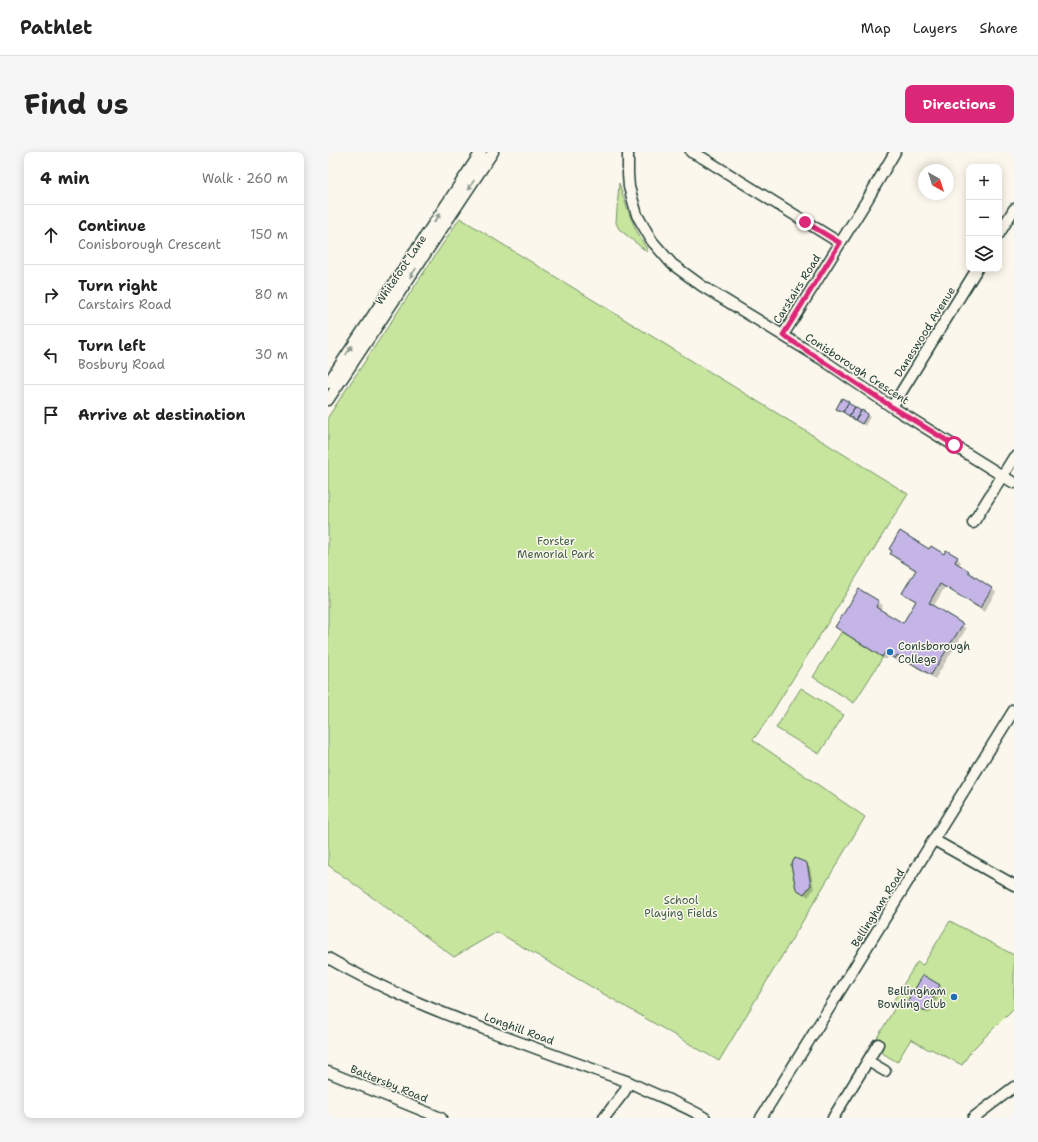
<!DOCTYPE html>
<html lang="en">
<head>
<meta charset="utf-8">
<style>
  body { margin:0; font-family:"Shantell Sans",sans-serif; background:#f6f6f6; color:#222 }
  .controls { position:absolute; right:12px; top:12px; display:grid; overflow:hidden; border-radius:8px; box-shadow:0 2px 10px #0003 }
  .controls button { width:36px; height:36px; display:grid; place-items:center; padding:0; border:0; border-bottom:1px solid #e0e0e0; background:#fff; color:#222; font:20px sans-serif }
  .compass { position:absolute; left:590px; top:12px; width:36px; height:36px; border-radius:50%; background:#fff; box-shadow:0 2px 10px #0003; rotate:141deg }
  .stop { position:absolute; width:12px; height:12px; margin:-9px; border:3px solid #db2777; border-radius:50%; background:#fff }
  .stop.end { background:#db2777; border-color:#fff; box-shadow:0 1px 4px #0008 }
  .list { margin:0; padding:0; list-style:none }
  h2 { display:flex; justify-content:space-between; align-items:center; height:52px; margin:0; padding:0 16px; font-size:17px }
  h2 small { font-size:13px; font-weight:400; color:#767676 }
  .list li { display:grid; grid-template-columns:26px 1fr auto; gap:12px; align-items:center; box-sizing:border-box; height:60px; padding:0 16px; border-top:1px solid #e0e0e0 }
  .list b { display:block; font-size:15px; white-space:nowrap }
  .list p { margin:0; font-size:13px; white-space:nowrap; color:#767676 }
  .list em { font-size:13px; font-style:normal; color:#767676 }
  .icon { flex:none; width:22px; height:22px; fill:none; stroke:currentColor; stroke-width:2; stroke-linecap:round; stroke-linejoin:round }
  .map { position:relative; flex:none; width:686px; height:966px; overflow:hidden; border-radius:8px }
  header { display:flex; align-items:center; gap:24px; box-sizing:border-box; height:56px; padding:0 20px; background:#fff; border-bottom:1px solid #e0e0e0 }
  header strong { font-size:19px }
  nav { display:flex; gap:22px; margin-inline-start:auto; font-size:14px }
  .intro { display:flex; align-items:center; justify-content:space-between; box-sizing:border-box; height:96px; padding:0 24px }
  h1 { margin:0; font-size:28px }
  .button { padding:10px 18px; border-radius:8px; background:#db2777; color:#fff; font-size:14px; font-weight:700 }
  main { display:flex; gap:24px; padding:0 24px }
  aside { flex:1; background:#fff; border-radius:8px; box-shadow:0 2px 10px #0003 }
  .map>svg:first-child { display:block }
</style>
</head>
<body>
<header>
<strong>Pathlet</strong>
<nav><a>Map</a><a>Layers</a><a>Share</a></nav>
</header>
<div class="intro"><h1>Find us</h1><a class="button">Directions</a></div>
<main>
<aside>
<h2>4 min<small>Walk · 260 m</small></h2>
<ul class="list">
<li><svg class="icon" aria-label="ahead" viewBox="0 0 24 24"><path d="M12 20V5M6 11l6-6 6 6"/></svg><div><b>Continue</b><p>Conisborough Crescent</p></div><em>150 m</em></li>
<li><svg class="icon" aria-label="right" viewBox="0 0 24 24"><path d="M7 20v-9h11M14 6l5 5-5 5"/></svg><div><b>Turn right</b><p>Carstairs Road</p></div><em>80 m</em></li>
<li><svg class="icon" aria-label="left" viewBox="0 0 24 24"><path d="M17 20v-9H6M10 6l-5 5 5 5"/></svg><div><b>Turn left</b><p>Bosbury Road</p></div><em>30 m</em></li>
<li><svg class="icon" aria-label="arrive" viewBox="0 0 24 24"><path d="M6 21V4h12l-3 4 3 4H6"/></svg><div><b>Arrive at destination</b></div></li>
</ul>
</aside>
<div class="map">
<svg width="686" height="966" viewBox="0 0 686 966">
  <rect width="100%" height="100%" fill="#fbf7ec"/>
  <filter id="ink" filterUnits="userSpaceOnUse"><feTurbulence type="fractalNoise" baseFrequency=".025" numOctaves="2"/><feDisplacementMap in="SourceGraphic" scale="8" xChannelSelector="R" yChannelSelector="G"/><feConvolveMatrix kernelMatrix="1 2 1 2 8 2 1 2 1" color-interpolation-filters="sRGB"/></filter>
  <g filter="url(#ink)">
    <path fill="#c7e59d" stroke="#739168" d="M291 31C299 57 305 75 320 99L319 100 291 77 288 71Z
      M132 66 580 342 438 570 425 588 537 665 391 909 169 780 126 805 0 713V265Z
      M514 479 555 505 526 551 485 525Z
      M473 536 516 563 491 602 448 576Z
      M622 769 686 803V856L643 899 634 913 603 897 601 898 583 887 569 910 551 899 547 889 568 854 564 851 589 810 595 813Z"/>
    <path fill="#0003" d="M515 248 542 265 537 274 509 256Z
      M601 398 616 404 629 406 633 410 631 413 668 440 656 460 617 435 605 455 634 473 638 477 607 527 574 506 571 510 561 504 558 508 512 479 508 475 531 438 551 450 555 454 552 458 575 472 589 450 575 440 588 419 567 406 563 402Z
      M478 712 482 716 486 737 480 745 469 736Z
      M611 834 615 837 601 862 585 853 581 849Z"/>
    <path fill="#c4b5e6" stroke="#1f3d34" d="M514 246 521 250 515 260 508 257Z
      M520 251 527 255 521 264 515 260Z
      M527 255 533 259 527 268 521 264Z
      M534 258 540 262 534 272 527 268Z
      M572 379 601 397 603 394 616 402 618 398 630 405 627 410 641 419 640 420 664 436 652 456 612 432 601 451 635 472 603 523 569 503 567 507 557 500 554 505 507 475 531 437 551 449 548 455 575 471 588 449 574 441 588 418 562 402 564 399 561 397Z
      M467 706 479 711 483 733 476 742 468 737 463 713Z
      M595 823 612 833 597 859 580 849Z"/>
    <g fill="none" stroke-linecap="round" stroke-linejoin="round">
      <defs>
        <path id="minor" d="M300 0V22L301 35 309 63 324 89 344 112 374 134 495 208 564 255 686 331
          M363 0 375 6 512 91
          M671 82 686 57
          M455 183 539 48 567 0
          M0 231 153 0
          M0 248 165 0
          M564 255 649 117
          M645 371 686 305
          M606 688 686 733
          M0 806C55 838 113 861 172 883 215 899 258 915 301 930 326 943 353 951 377 966
          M540 909 557 919
          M0 920 113 966
          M276 966 296 940 301 930
          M433 966 686 558
          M505 966 550 892
          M645 966 686 935"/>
      </defs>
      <use href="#minor" stroke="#1f3d34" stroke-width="13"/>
      <use href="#minor" stroke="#fbf7ec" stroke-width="10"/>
    </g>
    <defs><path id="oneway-solid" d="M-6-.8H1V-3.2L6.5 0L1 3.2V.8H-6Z"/></defs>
    <g fill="#8d9a90">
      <use href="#oneway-solid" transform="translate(143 33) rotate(123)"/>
      <use href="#oneway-solid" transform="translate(109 66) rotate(-56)"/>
      <use href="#oneway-solid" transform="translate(85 121) rotate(123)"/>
      <use href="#oneway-solid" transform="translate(21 198) rotate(-56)"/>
    </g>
  </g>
  <g fill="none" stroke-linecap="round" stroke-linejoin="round" filter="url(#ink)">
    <path stroke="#db2777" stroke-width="5" d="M477 70 512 91 455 183 564 255 626 293"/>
  </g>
  <g fill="#1f6fb2" stroke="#fbf7ec" stroke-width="1.5">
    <circle cx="562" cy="500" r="4"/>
    <circle cx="626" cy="845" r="4"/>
  </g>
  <g text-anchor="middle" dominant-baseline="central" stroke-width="3" stroke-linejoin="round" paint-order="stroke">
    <g font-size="11" fill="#1f3d34" stroke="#fbf7ec">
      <text transform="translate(73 118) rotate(-56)">Whitefoot Lane</text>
      <text transform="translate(469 137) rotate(-58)">Carstairs Road</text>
      <text transform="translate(597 180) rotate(-58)">Daneswood Avenue</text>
      <text transform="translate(529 217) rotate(33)">Conisborough Crescent</text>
      <text transform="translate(550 756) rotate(-58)">Bellingham Road</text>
      <text transform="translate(191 877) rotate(20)">Longhill Road</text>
      <text transform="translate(61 932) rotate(22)">Battersby Road</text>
    </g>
    <g font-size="11" fill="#415f49" stroke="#fbf7ec">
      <text x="228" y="389">Forster<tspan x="228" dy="13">Memorial Park</tspan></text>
      <text x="353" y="748">School<tspan x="353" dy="13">Playing Fields</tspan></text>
    </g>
    <g font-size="11" fill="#1f3d34" stroke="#fbf7ec" text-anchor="start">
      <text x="570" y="494">Conisborough<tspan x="570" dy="13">College</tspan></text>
      <text x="618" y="839" text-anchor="end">Bellingham<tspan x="618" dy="13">Bowling Club</tspan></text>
    </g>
  </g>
</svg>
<div class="controls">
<button>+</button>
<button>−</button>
<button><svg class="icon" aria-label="layers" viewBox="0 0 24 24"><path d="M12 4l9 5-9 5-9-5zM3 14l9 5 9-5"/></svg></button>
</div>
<svg class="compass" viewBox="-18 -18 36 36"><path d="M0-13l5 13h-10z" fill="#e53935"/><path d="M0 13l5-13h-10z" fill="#767676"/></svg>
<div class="stop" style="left:626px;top:293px"></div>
<div class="stop end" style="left:477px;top:70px"></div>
</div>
</main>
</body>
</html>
